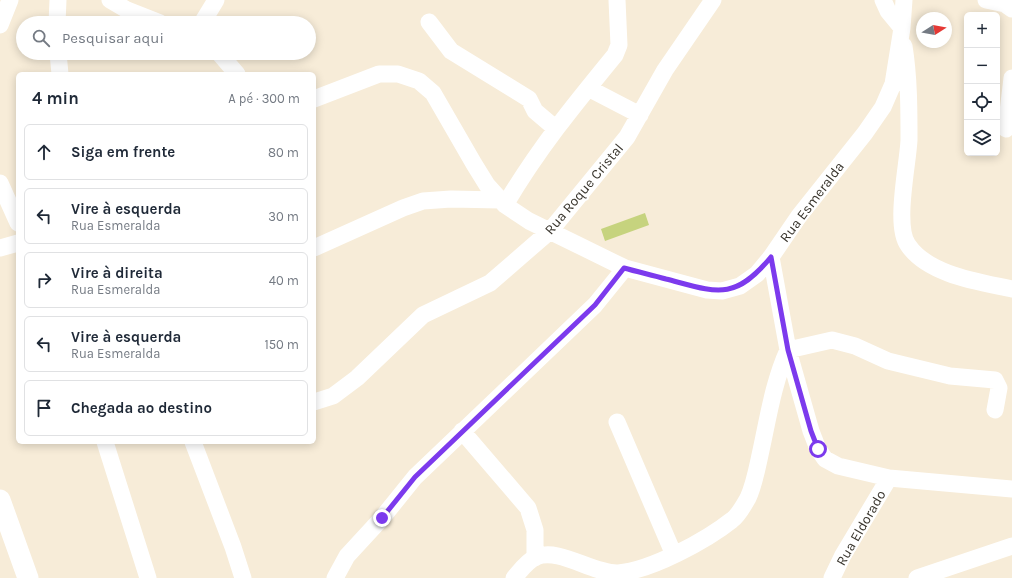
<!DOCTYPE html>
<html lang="pt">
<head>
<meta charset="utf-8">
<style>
  body { margin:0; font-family:Karla,sans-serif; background:#f2f2f3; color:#1f2937 }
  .controls { position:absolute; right:12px; top:12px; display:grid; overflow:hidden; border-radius:6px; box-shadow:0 2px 10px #0003 }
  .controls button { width:36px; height:36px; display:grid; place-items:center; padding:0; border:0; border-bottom:1px solid #e0e1e3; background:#fff; color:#1f2937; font:20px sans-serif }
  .compass { position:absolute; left:916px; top:12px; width:36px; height:36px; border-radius:50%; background:#fff; box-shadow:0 2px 10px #0003; rotate:79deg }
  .stop { position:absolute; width:12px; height:12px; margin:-9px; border:3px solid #7c3aed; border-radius:50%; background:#fff }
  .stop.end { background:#7c3aed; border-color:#fff; box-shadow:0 1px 4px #0008 }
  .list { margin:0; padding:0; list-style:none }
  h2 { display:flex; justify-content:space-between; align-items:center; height:52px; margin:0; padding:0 16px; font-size:17px }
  h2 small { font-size:13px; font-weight:400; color:#747a83 }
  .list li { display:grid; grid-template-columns:26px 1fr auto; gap:12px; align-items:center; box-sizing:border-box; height:56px; margin:0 8px 8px; padding:0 8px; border:1px solid #e0e1e3; border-radius:6px }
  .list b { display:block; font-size:15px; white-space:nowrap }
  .list p { margin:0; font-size:13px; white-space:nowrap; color:#747a83 }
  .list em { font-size:13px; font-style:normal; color:#747a83 }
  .icon { flex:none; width:22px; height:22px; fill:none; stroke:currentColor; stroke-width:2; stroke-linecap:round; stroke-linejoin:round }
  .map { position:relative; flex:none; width:1012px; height:578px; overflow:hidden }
  .search { position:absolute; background:#fff; box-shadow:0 2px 10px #0003; left:16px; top:16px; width:300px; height:44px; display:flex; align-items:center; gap:10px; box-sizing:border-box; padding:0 14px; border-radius:22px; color:#747a83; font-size:15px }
  .panel { position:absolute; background:#fff; box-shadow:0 2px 10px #0003; left:16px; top:72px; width:300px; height:372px; border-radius:6px }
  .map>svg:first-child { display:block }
</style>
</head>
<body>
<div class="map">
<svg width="1012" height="578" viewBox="0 0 1012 578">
  <rect width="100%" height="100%" fill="#f7ecd8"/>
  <path fill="#c6d37e" d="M645 213 649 225 605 241 601 229Z"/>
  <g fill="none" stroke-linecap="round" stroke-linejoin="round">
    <path stroke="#fff" stroke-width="17" d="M110 0 127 10 160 23
      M883 0 888 11 902 28
      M986 0 1005 4 1012 9
      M429 22 451 51 529 99 535 111 555 128
      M57 23 58 0
      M202 23 216 0
      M0 25 10 0
      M904 46C909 77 909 109 909 140 908 164 894 226 908 245 928 275 980 282 1012 289
      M58 53 60 74
      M219 53 237 74
      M588 88 640 115
      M314 99 379 74H398L419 81 433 93 474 164 487 185 505 205 529 221 625 268
      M1006 129 1012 78
      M0 183 18 223
      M505 205C538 149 574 105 615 55L619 45 617 0
      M0 248 18 243
      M314 248 403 208 423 201 451 199 500 200
      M771 257 788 350 811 431 818 449 825 459 838 466 889 478 1012 489
      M314 402 333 396 357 378 423 315 490 283 550 231 627 137 665 70 713 0
      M617 422 674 555
      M462 431 528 508 535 530V558
      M105 442 148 578
      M193 442 233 547 243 578
      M335 578 347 556 382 518 415 477 595 305 625 268 707 290 722 291 740 286 757 274 771 257 799 216 865 133 883 107 893 84 902 28 904 0
      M514 578C520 571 527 561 536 557 559 547 593 574 618 573 650 571 707 540 732 520 738 516 744 505 748 498 754 485 757 469 760 455 768 419 773 383 788 350L832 340 855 346 888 361 950 376 995 380 999 388 995 410
      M832 578 843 555 889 478
      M917 578 1012 546"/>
    <path stroke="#fff" stroke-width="21" d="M0 500 28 578"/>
  </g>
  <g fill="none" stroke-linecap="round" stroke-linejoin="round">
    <path stroke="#7c3aed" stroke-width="5" d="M382 518 415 477 595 305 624 268C638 272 652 275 666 279 716 292 734 302 771 257L788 350 811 431 818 449"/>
  </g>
  <g text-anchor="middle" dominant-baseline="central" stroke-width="4" stroke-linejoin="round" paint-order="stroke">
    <g font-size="14" fill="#39352d" stroke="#fff">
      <text transform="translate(584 189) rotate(-50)">Rua Roque Cristal</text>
      <text transform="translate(812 202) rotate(-53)">Rua Esmeralda</text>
      <text transform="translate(861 528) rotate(-60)">Rua Eldorado</text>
    </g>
  </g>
</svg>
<div class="controls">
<button>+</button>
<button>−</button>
<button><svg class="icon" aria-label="locate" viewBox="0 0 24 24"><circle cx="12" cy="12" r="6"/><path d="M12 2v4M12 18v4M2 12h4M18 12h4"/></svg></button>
<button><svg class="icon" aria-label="layers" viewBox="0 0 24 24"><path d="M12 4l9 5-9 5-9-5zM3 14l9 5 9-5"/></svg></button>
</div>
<svg class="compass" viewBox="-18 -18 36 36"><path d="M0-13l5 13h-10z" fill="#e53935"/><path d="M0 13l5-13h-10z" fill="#747a83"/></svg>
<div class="stop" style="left:818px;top:449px"></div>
<div class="stop end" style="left:382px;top:518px"></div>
<div class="search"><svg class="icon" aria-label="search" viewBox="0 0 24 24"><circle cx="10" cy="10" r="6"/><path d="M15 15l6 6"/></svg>Pesquisar aqui</div>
<section class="panel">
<h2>4 min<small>A pé · 300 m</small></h2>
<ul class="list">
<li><svg class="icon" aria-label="ahead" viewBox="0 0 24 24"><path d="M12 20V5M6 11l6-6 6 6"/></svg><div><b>Siga em frente</b></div><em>80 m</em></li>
<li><svg class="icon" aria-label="left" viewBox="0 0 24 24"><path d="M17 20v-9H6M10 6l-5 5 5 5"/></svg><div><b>Vire à esquerda</b><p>Rua Esmeralda</p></div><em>30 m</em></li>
<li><svg class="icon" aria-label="right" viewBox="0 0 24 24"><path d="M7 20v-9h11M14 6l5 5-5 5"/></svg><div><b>Vire à direita</b><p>Rua Esmeralda</p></div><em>40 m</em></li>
<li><svg class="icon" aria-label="left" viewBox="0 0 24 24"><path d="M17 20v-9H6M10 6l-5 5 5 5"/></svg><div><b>Vire à esquerda</b><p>Rua Esmeralda</p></div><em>150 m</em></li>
<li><svg class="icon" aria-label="arrive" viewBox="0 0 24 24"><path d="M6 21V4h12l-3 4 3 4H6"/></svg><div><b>Chegada ao destino</b></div></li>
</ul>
</section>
</div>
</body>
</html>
